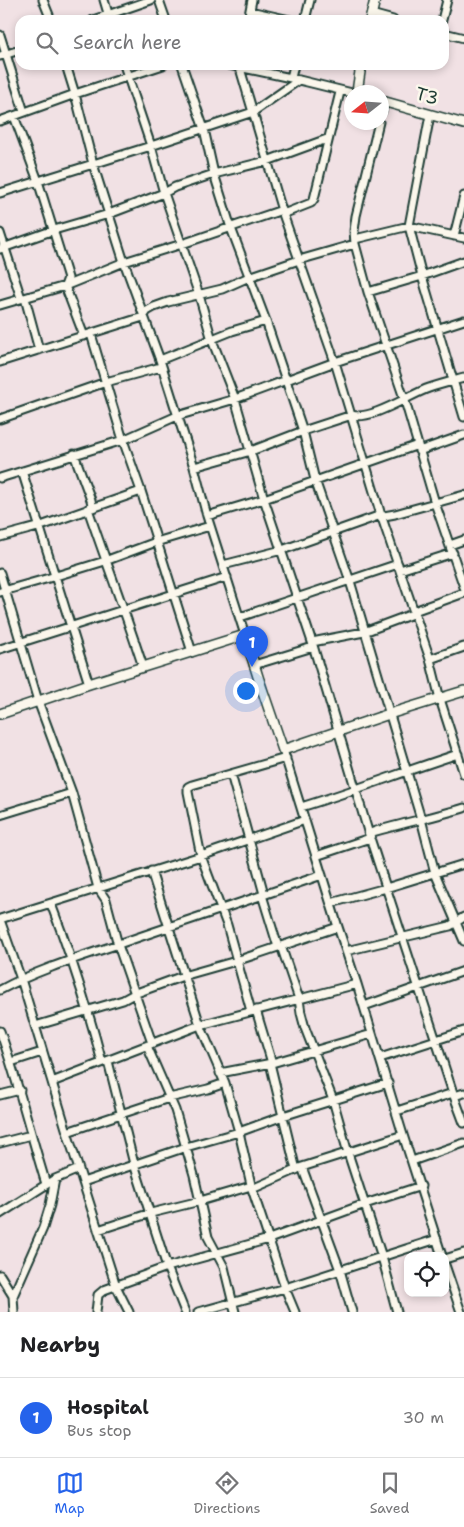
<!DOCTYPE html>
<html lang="en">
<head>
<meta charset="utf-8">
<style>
  body { margin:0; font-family:"Shantell Sans",sans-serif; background:#f2f2f2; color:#202124 }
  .controls { position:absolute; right:15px; bottom:15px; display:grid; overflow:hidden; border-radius:10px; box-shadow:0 2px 8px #0003 }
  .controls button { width:45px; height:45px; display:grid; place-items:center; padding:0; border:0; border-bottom:1px solid #e0e0e0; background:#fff; color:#202124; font:25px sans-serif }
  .compass { position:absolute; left:344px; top:85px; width:45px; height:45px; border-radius:50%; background:#fff; box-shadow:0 2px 8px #0003; rotate:253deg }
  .you { position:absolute; left:245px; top:690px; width:18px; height:18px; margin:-12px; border:4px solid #fff; border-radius:50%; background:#1a73e8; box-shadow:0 0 0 8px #1a73e833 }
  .badge { display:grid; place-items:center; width:32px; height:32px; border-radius:50%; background:#2563eb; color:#fff; font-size:16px; font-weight:700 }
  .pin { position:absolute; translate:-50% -41px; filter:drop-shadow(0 1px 2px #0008) }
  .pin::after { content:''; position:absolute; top:26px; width:18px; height:15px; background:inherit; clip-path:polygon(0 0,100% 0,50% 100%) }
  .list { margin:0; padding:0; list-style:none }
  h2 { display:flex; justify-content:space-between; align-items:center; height:65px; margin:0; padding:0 20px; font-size:21px }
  h2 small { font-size:16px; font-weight:400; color:#757577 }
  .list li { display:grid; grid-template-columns:32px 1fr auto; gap:15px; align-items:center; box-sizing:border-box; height:80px; padding:0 20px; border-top:1px solid #e0e0e0 }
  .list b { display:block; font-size:19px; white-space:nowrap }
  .list p { margin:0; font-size:16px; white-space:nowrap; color:#757577 }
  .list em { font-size:16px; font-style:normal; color:#757577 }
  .icon { flex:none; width:28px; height:28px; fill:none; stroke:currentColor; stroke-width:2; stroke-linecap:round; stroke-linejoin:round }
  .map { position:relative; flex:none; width:464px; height:1312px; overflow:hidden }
  .search { position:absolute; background:#fff; box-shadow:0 2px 8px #0003; left:15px; right:15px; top:15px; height:55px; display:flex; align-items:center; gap:12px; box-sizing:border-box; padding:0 18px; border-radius:15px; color:#757577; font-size:19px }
  .sheet { height:145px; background:#fff }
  nav { display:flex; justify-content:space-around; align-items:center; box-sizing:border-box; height:70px; border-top:1px solid #e0e0e0; background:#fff; font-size:14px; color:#757577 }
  nav a { display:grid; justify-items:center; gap:2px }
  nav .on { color:#2563eb }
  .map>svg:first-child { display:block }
</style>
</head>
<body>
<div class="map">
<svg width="464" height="1312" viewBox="0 0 464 1312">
  <rect width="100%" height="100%" fill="#f1e1e4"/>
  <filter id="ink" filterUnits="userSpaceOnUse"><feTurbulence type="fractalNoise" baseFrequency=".02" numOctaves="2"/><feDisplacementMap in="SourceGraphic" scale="10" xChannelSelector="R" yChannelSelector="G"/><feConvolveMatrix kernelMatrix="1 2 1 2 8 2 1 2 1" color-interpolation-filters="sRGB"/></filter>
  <g filter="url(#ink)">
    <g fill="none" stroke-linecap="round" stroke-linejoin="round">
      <defs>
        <path id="minor" d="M43 0 51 20
          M104 0 110 20
          M159 0 166 20
          M250 11 290 20
          M371 14 393 20
          M93 20 151 0
          M248 20 252 0
          M305 20 310 0
          M442 20 447 0
          M444 33 464 38
          M0 35 24 112
          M0 56 20 50
          M66 65 75 94 93 164 124 262 160 360 194 467 207 516 245 635
          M124 65 151 146 164 193 199 295 212 340 235 399 264 499 312 642 370 838 454 1096 464 1123
          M182 65 204 129 214 174 231 228 266 321 303 431 315 480 350 581 421 819 435 873 464 941
          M229 65 291 78 352 93
          M239 65 283 214 335 362 381 515 430 659 440 699 464 774
          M291 78 294 65
          M382 111 384 101
          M430 115 409 226 422 276 464 417
          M14 116 38 181 68 278 65 286 84 336
          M0 121 75 94 163 65
          M379 122 356 216 354 231 355 244 368 292 405 401 435 503 464 587
          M0 193 151 146 253 112 299 80
          M283 214 311 203 314 199 340 92
          M0 233 21 298
          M454 236 464 196
          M355 239 409 226 464 238
          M0 249 54 230 109 214 164 193 175 187 214 174 267 161 327 139
          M368 292 422 276 464 261
          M25 298 39 350
          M0 305 65 286 124 262 182 244 282 210
          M91 334 123 440 141 491 192 652
          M160 360 232 331 266 321
          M0 362 143 317 147 311 154 307 168 302 222 289 249 277 299 260 355 244
          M0 419 106 382 161 367
          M419 451 464 435
          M74 454 91 500 92 505 88 509C106 562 126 614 143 667
          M194 467 251 451 303 431 352 415C371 421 411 394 429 388 441 384 453 381 464 378
          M22 471 89 684
          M0 478 123 440 177 416 235 399 335 362 464 320
          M207 516 264 499 418 445
          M0 537 41 526 141 491
          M450 545 464 540
          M223 565 282 550 381 515 384 516 395 514 464 495
          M400 570 453 553
          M0 573 38 701 72 793 98 888 106 900 118 945 152 1043
          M0 592 56 576 105 561 156 542 210 526
          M414 611 464 593
          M240 617 398 564
          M312 642 364 632 415 613
          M0 649 227 577
          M430 659 464 647
          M254 665 313 647
          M283 750 338 927 357 984 403 1135 442 1256
          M231 774 264 894
          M301 807C354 791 405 771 458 754
          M0 815 72 793
          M316 856 370 838 371 835 373 832C403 823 434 817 464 808
          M151 871 200 1025 225 1083 239 1132 252 1189 285 1288 295 1312
          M262 895 278 947
          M331 903 386 888 464 864
          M51 904C71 956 88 1008 102 1062
          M0 919 201 856 305 820
          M0 920 21 979 67 1132 116 1286 129 1312
          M281 946 299 999 301 1013 305 1028 333 1100 348 1153 382 1257 397 1312
          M346 951 450 926 464 917
          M0 990C45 966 94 953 142 936 202 916 262 895 322 875
          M364 1006 464 971
          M256 1010 272 1063
          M251 1011 227 925 201 856 188 792V787L192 785 286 758
          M35 1026 123 1000 134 994 183 976 236 961 338 927
          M0 1031C18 1081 30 1133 46 1184
          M147 1046 175 1110 194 1175 208 1237 224 1267 235 1312
          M380 1058 464 1031
          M108 1061 134 1164 167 1267 185 1312
          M11 1062 42 1052
          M270 1063 296 1170
          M220 1073 272 1063 372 1034
          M52 1082 200 1025 357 984
          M0 1095 20 1090
          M454 1096 464 1093
          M397 1111 453 1093
          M67 1132 169 1098 208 1089 225 1083
          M0 1143 31 1135
          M412 1161 464 1143
          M302 1167 340 1270 352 1312
          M83 1182 186 1147 239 1132 283 1116 388 1083
          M252 1189 302 1167 403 1135
          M0 1214 55 1179 79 1169
          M98 1230 151 1213 200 1201 251 1186
          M445 1259 464 1253
          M445 1265 461 1312
          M0 1275 13 1296
          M14 1312 13 1296 43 1228 50 1205 55 1179
          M96 1312 98 1295 104 1290 167 1267 269 1239 365 1204 421 1186
          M198 1312 285 1288 437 1239"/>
        <path id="tertiary" d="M370 20 375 0
          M357 92 361 65
          M382 101 464 124
          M0 714 89 684 245 635 259 680 283 750 389 714 464 691"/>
      </defs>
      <use href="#minor" stroke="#1f3d34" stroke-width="11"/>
      <use href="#tertiary" stroke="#1f3d34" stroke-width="12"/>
      <use href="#minor" stroke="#fbf7ec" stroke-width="7"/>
      <use href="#tertiary" stroke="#fbf7ec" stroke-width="9"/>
    </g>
  </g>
  <g text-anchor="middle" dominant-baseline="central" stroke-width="5" stroke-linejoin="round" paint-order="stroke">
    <g font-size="18" fill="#1f3d34" stroke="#fbf7ec">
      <text transform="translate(427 96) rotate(16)">T3</text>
    </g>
  </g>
</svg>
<div class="controls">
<button><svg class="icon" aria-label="locate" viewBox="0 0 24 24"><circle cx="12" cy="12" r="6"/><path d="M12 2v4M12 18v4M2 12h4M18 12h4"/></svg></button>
</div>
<svg class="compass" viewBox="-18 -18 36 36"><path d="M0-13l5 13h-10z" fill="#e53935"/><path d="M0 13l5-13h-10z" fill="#757577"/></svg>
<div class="you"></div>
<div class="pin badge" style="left:252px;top:667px">1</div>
<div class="search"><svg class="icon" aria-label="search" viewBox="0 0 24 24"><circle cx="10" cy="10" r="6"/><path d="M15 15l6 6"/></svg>Search here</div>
</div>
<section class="sheet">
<h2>Nearby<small></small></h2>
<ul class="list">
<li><span class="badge">1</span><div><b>Hospital</b><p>Bus stop</p></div><em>30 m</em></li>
</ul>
</section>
<nav>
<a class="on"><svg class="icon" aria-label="map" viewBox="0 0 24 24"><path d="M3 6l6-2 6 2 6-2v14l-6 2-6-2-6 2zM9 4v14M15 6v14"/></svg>Map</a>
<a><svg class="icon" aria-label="directions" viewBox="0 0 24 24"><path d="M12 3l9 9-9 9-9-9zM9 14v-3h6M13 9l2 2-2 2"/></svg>Directions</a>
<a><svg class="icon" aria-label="saved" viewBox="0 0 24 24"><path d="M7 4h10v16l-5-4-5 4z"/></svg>Saved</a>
</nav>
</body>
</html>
